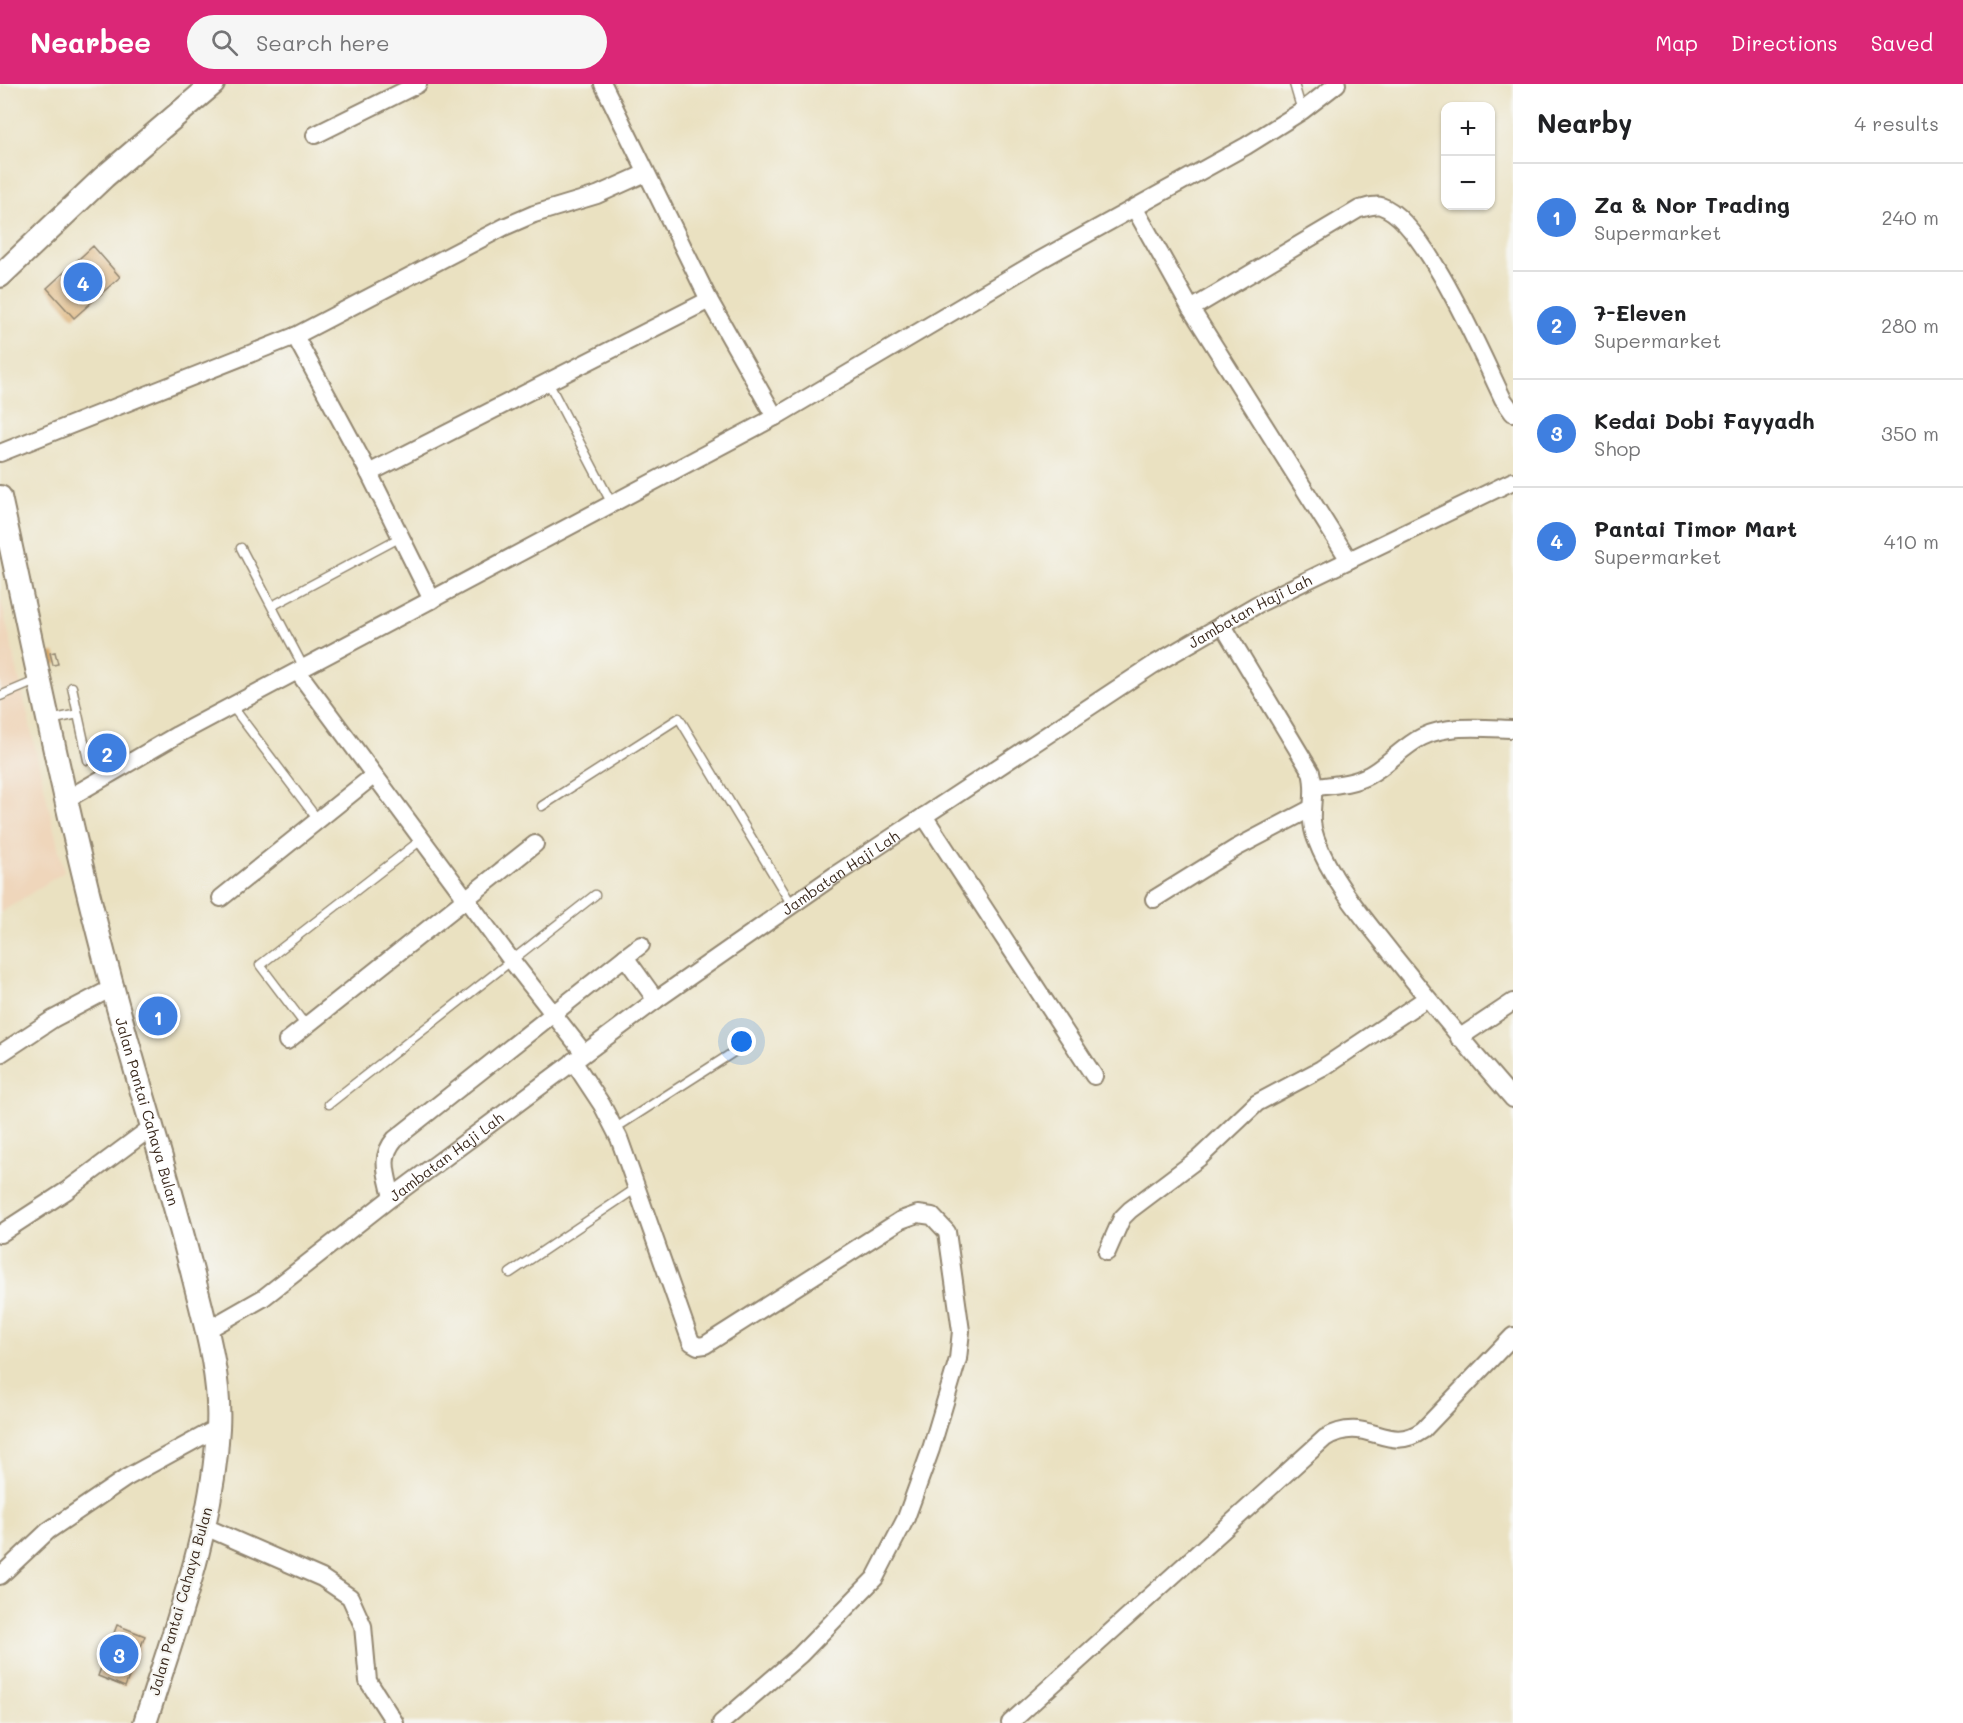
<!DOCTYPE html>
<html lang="en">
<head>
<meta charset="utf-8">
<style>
  body { margin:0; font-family:Mali,sans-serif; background:#f6f6f6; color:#202124 }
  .controls { position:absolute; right:18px; top:18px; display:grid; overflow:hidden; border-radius:12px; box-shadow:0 2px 4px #0004 }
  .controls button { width:54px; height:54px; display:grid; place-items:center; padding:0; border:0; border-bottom:2px solid #e0e0e0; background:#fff; color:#202124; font:30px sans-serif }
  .you { position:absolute; left:742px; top:958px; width:21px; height:21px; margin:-15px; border:4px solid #fff; border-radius:50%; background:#1a73e8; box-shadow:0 0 0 9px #1a73e833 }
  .badge { display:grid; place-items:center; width:39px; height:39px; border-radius:50%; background:#db2777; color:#fff; font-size:20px; font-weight:700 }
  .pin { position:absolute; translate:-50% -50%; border:3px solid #fff; box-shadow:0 2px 6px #0006 }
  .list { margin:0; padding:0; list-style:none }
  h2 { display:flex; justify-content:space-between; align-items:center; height:78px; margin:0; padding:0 24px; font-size:26px }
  h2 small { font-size:20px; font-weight:400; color:#757577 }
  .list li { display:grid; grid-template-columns:39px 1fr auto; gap:18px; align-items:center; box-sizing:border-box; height:108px; padding:0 24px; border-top:2px solid #e0e0e0 }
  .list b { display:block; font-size:22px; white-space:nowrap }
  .list p { margin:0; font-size:20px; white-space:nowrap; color:#757577 }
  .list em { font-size:20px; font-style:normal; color:#757577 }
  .icon { flex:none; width:33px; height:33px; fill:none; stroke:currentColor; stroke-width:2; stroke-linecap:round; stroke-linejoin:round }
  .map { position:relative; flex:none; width:1513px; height:1639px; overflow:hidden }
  header { display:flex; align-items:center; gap:36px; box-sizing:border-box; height:84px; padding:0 30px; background:#db2777; color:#fff }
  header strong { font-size:28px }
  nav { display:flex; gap:33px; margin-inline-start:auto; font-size:21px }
  .search { width:420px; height:54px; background:#f6f6f6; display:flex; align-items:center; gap:15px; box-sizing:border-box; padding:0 21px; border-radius:33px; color:#757577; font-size:22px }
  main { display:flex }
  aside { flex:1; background:#fff }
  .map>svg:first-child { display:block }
</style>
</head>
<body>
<header>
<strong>Nearbee</strong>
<div class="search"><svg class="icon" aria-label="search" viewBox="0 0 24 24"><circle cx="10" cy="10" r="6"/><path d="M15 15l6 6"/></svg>Search here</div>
<nav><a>Map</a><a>Directions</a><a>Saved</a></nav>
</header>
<main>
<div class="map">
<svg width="1513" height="1639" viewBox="0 0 1513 1639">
  <rect width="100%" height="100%" fill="#f6f6f2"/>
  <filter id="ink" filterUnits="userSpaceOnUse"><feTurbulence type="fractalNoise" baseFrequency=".0167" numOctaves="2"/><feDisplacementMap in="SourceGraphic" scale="12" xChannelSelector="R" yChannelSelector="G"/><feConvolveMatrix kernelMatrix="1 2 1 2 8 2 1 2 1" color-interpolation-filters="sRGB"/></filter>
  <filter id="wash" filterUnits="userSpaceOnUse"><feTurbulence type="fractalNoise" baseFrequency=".008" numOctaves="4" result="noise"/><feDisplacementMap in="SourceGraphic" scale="24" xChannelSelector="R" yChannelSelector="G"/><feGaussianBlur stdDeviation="1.35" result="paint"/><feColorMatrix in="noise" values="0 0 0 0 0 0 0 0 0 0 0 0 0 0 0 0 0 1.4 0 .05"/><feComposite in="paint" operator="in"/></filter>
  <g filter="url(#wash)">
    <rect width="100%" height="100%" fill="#eae1c1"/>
    <path fill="#efd6bb" d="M0 512 64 788 0 829Z"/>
    <g id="blocks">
      <path fill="#d8a561" d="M93 162 120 193 74 234 47 204Z
        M55 568 58 580 53 581 50 569Z
        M117 1541 145 1552 125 1603 98 1592Z"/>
    </g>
  </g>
  <g filter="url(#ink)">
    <use href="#blocks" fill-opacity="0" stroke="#928670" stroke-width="1.5"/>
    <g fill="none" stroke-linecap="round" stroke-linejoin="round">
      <defs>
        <path id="lane" d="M1294 0 1302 27
          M548 298 612 420
          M241 464 304 584
          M272 522 401 453
          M72 603 88 676
          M0 612 38 596
          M232 622 318 736
          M50 636 78 630
          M542 722 679 634 792 821
          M306 942 260 881 421 756
          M329 1020 595 811
          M614 1045 740 964
          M510 1189 638 1103"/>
        <g id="street">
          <path d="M603 0 709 216 775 333"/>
          <path d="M315 51 418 0"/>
          <path d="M1135 125 1191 225 1349 476"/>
          <path d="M1191 225 1359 125C1365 124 1375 120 1381 122 1424 135 1483 274 1503 315L1513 329"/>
          <path d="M295 252 369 389 432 516"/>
          <path d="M0 369 295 252 504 143 534 130 597 111 646 89"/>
          <path d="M369 389 709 216"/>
          <path d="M1222 540 1311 688C1318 713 1306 729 1316 755 1332 798 1364 834 1392 870 1431 919 1471 967 1513 1015"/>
          <path d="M298 588 512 877 584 969"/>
          <path d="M1316 703C1333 701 1353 700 1369 691 1388 681 1403 662 1422 653 1448 640 1484 644 1513 645"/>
          <path d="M67 715 177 651 775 333 1040 176 1246 62 1302 27 1337 0"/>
          <path d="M924 732 1094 992"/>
          <path d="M221 814 373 692"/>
          <path d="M1154 815 1236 764 1310 725"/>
          <path d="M625 873 641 861"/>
          <path d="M1459 954 1513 918"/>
          <path d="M287 957 535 760"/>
          <path d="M0 970 53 935 112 904"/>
          <path d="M573 977 602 1021 619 1054 691 1258 698 1262 705 1261 901 1136 918 1130 932 1132 947 1148 961 1247 958 1275 931 1365 906 1434 875 1494 800 1571 721 1639"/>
          <path d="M392 1113C387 1091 379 1073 395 1055L625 873 656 916"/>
          <path d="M0 1150 66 1107 152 1043"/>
          <path d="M1107 1168 1122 1134 1130 1126 1199 1074 1257 1019 1321 985 1427 914"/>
          <path id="s1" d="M207 1246 263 1214 392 1113 656 916 835 791 1153 581 1258 520 1513 397"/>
          <path d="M203 1442 322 1494 350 1513 363 1542 368 1597 395 1639"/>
          <path d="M0 1492 48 1447 126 1394 219 1343"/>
          <path d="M1010 1639 1325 1354C1368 1329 1386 1372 1423 1346L1513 1252"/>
        </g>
        <g id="secondary">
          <path d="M0 192 104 93 213 0"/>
          <path id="s2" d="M0 413C37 582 71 753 117 920 142 1012 171 1102 194 1195 206 1243 221 1294 218 1344 213 1445 175 1544 145 1639"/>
        </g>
      </defs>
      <use href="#lane" stroke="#928670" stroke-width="11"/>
      <use href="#street" stroke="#928670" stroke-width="20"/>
      <use href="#secondary" stroke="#928670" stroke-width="26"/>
      <use href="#lane" stroke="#fff" stroke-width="8"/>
      <use href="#street" stroke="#fff" stroke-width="16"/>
      <use href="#secondary" stroke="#fff" stroke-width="22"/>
    </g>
  </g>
  <g text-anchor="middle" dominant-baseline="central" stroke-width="4.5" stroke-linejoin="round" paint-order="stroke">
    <g font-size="15" fill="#3b2a1e" stroke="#f6f6f2">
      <text stroke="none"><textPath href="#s1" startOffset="1268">Jambatan Haji Lah</textPath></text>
      <text stroke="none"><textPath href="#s1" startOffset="782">Jambatan Haji Lah</textPath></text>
      <text stroke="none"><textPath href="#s2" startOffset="632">Jalan Pantai Cahaya Bulan</textPath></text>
      <text stroke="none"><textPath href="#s1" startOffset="296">Jambatan Haji Lah</textPath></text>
      <text transform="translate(180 1517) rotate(-74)">Jalan Pantai Cahaya Bulan</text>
    </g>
  </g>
</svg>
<div class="controls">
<button>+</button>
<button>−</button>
</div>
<div class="you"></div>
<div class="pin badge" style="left:158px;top:932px;background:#3f7fe0">1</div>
<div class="pin badge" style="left:107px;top:669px;background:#3f7fe0">2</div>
<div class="pin badge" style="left:119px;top:1570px;background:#3f7fe0">3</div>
<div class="pin badge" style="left:83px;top:198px;background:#3f7fe0">4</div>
</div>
<aside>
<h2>Nearby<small>4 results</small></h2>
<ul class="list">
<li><span class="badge" style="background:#3f7fe0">1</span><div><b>Za &amp; Nor Trading</b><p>Supermarket</p></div><em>240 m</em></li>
<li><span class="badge" style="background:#3f7fe0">2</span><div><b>7-Eleven</b><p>Supermarket</p></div><em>280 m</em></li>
<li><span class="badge" style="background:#3f7fe0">3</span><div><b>Kedai Dobi Fayyadh</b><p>Shop</p></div><em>350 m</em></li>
<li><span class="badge" style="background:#3f7fe0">4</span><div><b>Pantai Timor Mart</b><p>Supermarket</p></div><em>410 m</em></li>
</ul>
</aside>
</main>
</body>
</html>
